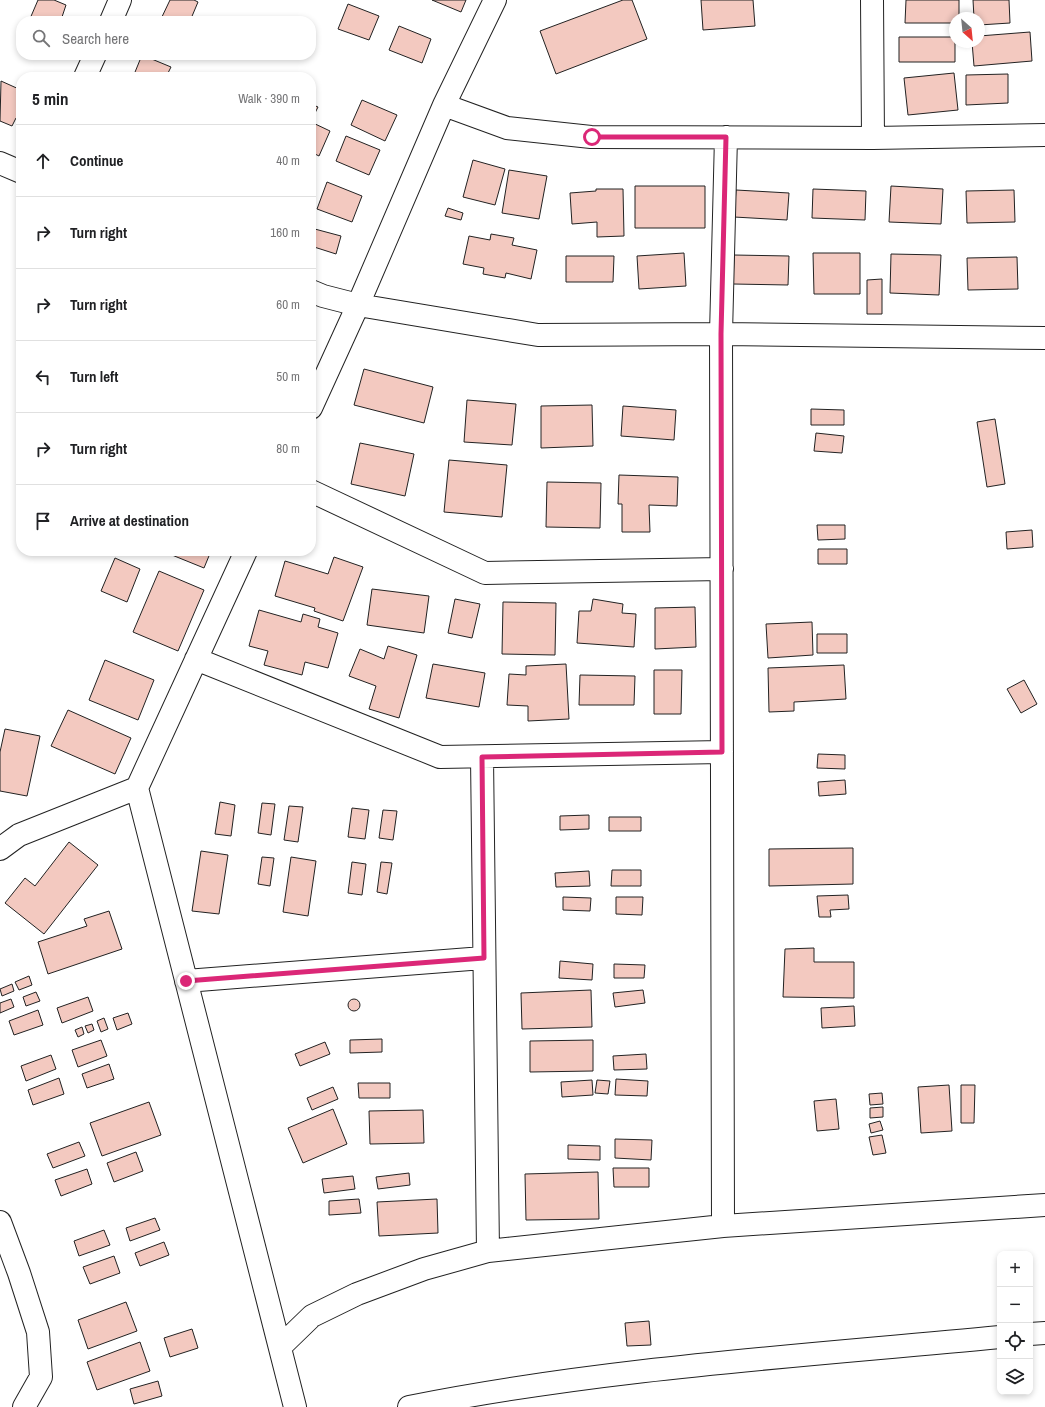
<!DOCTYPE html>
<html lang="en">
<head>
<meta charset="utf-8">
<style>
  body { margin:0; font-family:"Archivo Narrow",sans-serif; background:#f6f6f6; color:#202124 }
  .controls { position:absolute; right:12px; bottom:12px; display:grid; overflow:hidden; border-radius:8px; box-shadow:0 2px 6px #0003 }
  .controls button { width:36px; height:36px; display:grid; place-items:center; padding:0; border:0; border-bottom:1px solid #e0e0e0; background:#fff; color:#202124; font:20px sans-serif }
  .compass { position:absolute; left:949px; top:12px; width:36px; height:36px; border-radius:50%; background:#fff; box-shadow:0 2px 6px #0003; rotate:153deg }
  .stop { position:absolute; width:12px; height:12px; margin:-9px; border:3px solid #db2777; border-radius:50%; background:#fff }
  .stop.end { background:#db2777; border-color:#fff; box-shadow:0 1px 4px #0008 }
  .list { margin:0; padding:0; list-style:none }
  h2 { display:flex; justify-content:space-between; align-items:center; height:52px; margin:0; padding:0 16px; font-size:17px }
  h2 small { font-size:13px; font-weight:400; color:#757577 }
  .list li { display:grid; grid-template-columns:26px 1fr auto; gap:12px; align-items:center; box-sizing:border-box; height:72px; padding:0 16px; border-top:1px solid #e0e0e0 }
  .list b { display:block; font-size:15px; white-space:nowrap }
  .list em { font-size:13px; font-style:normal; color:#757577 }
  .icon { flex:none; width:22px; height:22px; fill:none; stroke:currentColor; stroke-width:2; stroke-linecap:round; stroke-linejoin:round }
  .map { position:relative; flex:none; width:1045px; height:1407px; overflow:hidden }
  .search { position:absolute; background:#fff; box-shadow:0 2px 6px #0003; left:16px; top:16px; width:300px; height:44px; display:flex; align-items:center; gap:10px; box-sizing:border-box; padding:0 14px; border-radius:16px; color:#757577; font-size:15px }
  .panel { position:absolute; background:#fff; box-shadow:0 2px 6px #0003; left:16px; top:72px; width:300px; height:484px; border-radius:16px }
  .map>svg:first-child { display:block }
</style>
</head>
<body>
<div class="map">
<svg width="1045" height="1407" viewBox="0 0 1045 1407">
  <rect width="100%" height="100%" fill="#fff"/>
  <path fill="#f3c9c0" stroke="#222" d="M38 0H54L66 5 62 17 67 18 65 21H29Z
    M170 0H194L198 2 190 21H160Z
    M432 0H466L461 12Z
    M623 0H632L647 39 556 74 540 31Z
    M701 0H753L755 26 703 30Z
    M906 0H959V18H955V23H905Z
    M973 0H1009L1010 23 979 25V18H974Z
    M348 4 379 16 369 40 338 29Z
    M399 26 431 39 422 63 389 50Z
    M1030 32 1032 61 974 66 972 42H979V36Z
    M899 37H955V62H899Z
    M142 55 171 67 166 77H133Z
    M954 73 958 110 908 115 904 78Z
    M1008 74V103L966 105V75Z
    M1 81 21 90V120L16 118 12 126 0 121Z
    M362 100 397 115 385 141 351 125Z
    M311 104 318 107 311 121Z
    M311 122 330 131 319 156 311 152Z
    M346 136 380 150 369 175 336 161Z
    M473 160 505 169 495 205 463 197Z
    M509 170 547 176 539 219 502 213Z
    M327 182 362 196 352 222 317 209Z
    M635 186H705V228H635Z
    M891 186 943 189 941 224 889 222Z
    M596 189H623L624 236 597 237V222L572 224 570 193 596 191Z
    M813 189 866 191 865 220 812 218Z
    M736 190 789 193 787 220 734 217Z
    M1014 190 1015 222 967 223 966 191Z
    M448 208 463 213 461 220 445 216Z
    M311 228 341 236 336 254 311 246Z
    M491 234 514 238 512 245 537 250 531 279 506 273 505 278 483 274 484 268 463 264 469 236 490 240Z
    M684 253 686 286 639 289 637 256Z
    M813 253H860V294H814Z
    M891 254 941 255 939 295 890 293Z
    M734 255 789 256 788 285 733 284Z
    M566 256H614L613 282H566Z
    M1017 257 1018 289 968 290 967 258Z
    M882 279V314H867V280Z
    M364 369 433 387 424 423 354 405Z
    M467 400 516 404 512 445 464 442Z
    M592 405 593 446 541 448V406Z
    M623 406 676 410 674 440 621 436Z
    M811 409 844 410V425H811Z
    M995 419 1005 484 987 487 977 422Z
    M816 433 844 436 842 453 814 451Z
    M360 443 414 454 405 496 351 484Z
    M449 460 507 465 502 517 444 512Z
    M619 475 678 477 677 506 649 505 650 532H622V504H618Z
    M547 482 601 483 600 528 546 527Z
    M817 525H845V539L818 540Z
    M1032 530 1033 547 1007 549 1006 532Z
    M818 549H847V564H818Z
    M168 551H211L204 568 167 553Z
    M334 557 363 567 343 621 314 611 315 608 275 596 285 561 328 574Z
    M115 558 140 569 127 602 101 591Z
    M159 571 204 590 178 651 133 632Z
    M372 589 429 596 424 633 367 625Z
    M455 599 480 604 472 638 448 633Z
    M593 599 623 604 622 613 636 614 634 647 577 643 579 611H591Z
    M503 602 556 603 555 655 502 654Z
    M695 607 696 647 655 649V608Z
    M259 610 301 622 303 614 320 619 318 627 338 633 328 668 305 662 302 675 264 665 268 651 249 646Z
    M812 622 813 655 768 658 766 624Z
    M817 634H847V653H817Z
    M388 646 417 655 399 718 369 709 376 686 349 676 360 649 384 659Z
    M105 660 154 680 138 720 89 700Z
    M433 664 485 673 479 707 426 698Z
    M566 664 569 719 528 721V706L507 705 509 674 526 675V666Z
    M844 665 846 699 794 702V711L769 712 768 668Z
    M654 670H682L681 714H654Z
    M580 675 635 676 634 705H579Z
    M1024 680 1037 704 1021 713 1007 689Z
    M68 710 131 738 115 774 51 746Z
    M5 729 40 736 27 796 0 791V752Z
    M818 754 845 755V769L817 768Z
    M845 780 846 794 819 796 818 782Z
    M220 802 235 805 231 836 215 834Z
    M262 803 275 804 271 835 258 833Z
    M289 806 303 807 298 842 284 840Z
    M352 808 369 810 365 839 348 837Z
    M383 810 397 811 393 840 379 838Z
    M589 815V829L560 830V816Z
    M609 817H641V831H609Z
    M69 842 98 865 44 934 5 903 25 878 35 886Z
    M853 848V884L769 886V849Z
    M201 851 228 855 219 914 192 911Z
    M262 857 274 858 270 886 258 884Z
    M291 857 316 861 308 916 283 912Z
    M352 862 366 864 362 895 348 893Z
    M381 862 392 863 387 894 377 892Z
    M612 870H641V886H611Z
    M589 871 590 886 556 887 555 873Z
    M848 895 849 909 830 910 831 917H819L817 896Z
    M563 897 591 898 590 911 563 910Z
    M616 897H643L642 915 616 914Z
    M109 911 122 949 48 974 38 942 87 926 84 919Z
    M814 948V962H854V998L783 997 785 949Z
    M560 961 593 964 592 980 559 978Z
    M614 964 645 965 644 978H614Z
    M29 976 32 985 19 990 15 982Z
    M12 984 14 991 2 996 0 989Z
    M591 990 592 1027 522 1029 521 993Z
    M643 990 645 1003 615 1007 613 993Z
    M36 992 40 1001 26 1006 23 997Z
    M88 997 93 1011 62 1023 57 1008Z
    M348 1005a6 6 0 1 1 12 0a6 6 0 1 1-12 0Z
    M11 999 14 1007 0 1013V1003Z
    M854 1006 855 1026 822 1028 821 1008Z
    M38 1010 43 1025 14 1035 9 1021Z
    M128 1013 132 1024 117 1030 113 1018Z
    M104 1018 108 1029 101 1032 97 1021Z
    M92 1024 94 1030 88 1033 85 1026Z
    M82 1027 84 1034 78 1037 75 1030Z
    M382 1039V1052L350 1053V1040Z
    M101 1040 107 1056 78 1067 72 1050Z
    M593 1040V1071L530 1072V1041Z
    M325 1042 330 1054 300 1066 295 1054Z
    M646 1054 647 1069 614 1070 613 1056Z
    M51 1055 56 1069 26 1081 21 1066Z
    M109 1064 114 1079 87 1088 82 1074Z
    M59 1078 64 1094 33 1105 28 1090Z
    M616 1079 648 1081 647 1096 615 1095Z
    M592 1080 593 1095 562 1097 561 1082Z
    M597 1080 610 1081 608 1094 595 1093Z
    M358 1083H390V1098H359Z
    M949 1085 952 1131 921 1133 918 1087Z
    M961 1085H975L974 1123H961Z
    M333 1087 338 1099 312 1110 307 1098Z
    M882 1093 883 1104 870 1105 869 1094Z
    M836 1099 839 1129 817 1131 814 1101Z
    M149 1102 161 1135 102 1156 90 1123Z
    M883 1107V1117L870 1118V1108Z
    M333 1109 347 1144 303 1163 288 1128Z
    M423 1110 424 1143 370 1144 369 1111Z
    M880 1121 883 1130 871 1133 869 1124Z
    M882 1135 886 1153 873 1155 869 1137Z
    M615 1139 652 1140 651 1160 615 1158Z
    M79 1142 85 1156 53 1168 47 1154Z
    M568 1145 600 1146V1160L568 1159Z
    M136 1152 143 1171 114 1182 107 1163Z
    M613 1168H649V1187H614Z
    M87 1169 92 1184 61 1196 55 1180Z
    M598 1172 599 1219 526 1220 525 1174Z
    M409 1173 410 1185 378 1189 376 1177Z
    M353 1176 355 1189 324 1193 322 1179Z
    M359 1199 361 1213 329 1215V1201Z
    M437 1199 438 1233 379 1236 377 1202Z
    M155 1218 160 1230 130 1241 126 1228Z
    M104 1230 110 1245 79 1256 74 1241Z
    M164 1242 169 1255 140 1266 135 1253Z
    M114 1256 120 1273 90 1284 83 1267Z
    M126 1302 137 1331 88 1349 78 1320Z
    M649 1321 651 1345 627 1346 625 1323Z
    M192 1329 198 1348 170 1357 164 1338Z
    M140 1342 150 1371 97 1390 87 1362Z
    M158 1381 162 1396 134 1404 130 1389Z"/>
  <g fill="none" stroke-linecap="round" stroke-linejoin="round">
    <defs>
      <path id="minor" d="M872 0 873 138
        M111 21 120 0
        M85 77 95 55
        M444 105 507 128 591 137 873 138 1045 135
        M0 163 21 172
        M311 291 323 296 358 305 538 335 721 334 1045 338
        M311 408 358 305 444 105 495 0
        M311 491 485 573 722 569
        M246 551 137 788 295 1407
        M196 659 440 757 722 752
        M482 757 488 1251
        M0 849 19 835 137 788
        M186 981 483 958
        M0 1222 19 1273 38 1332 41 1377 24 1407
        M723 1226 1045 1205
        M1030 1334 1045 1333
        M280 1347 312 1316 357 1294 424 1269 488 1251 723 1226 721 334 726 137
        M409 1407C604 1368 803 1356 1000 1337"/>
    </defs>
    <use href="#minor" stroke="#222" stroke-width="24"/>
    <use href="#minor" stroke="#fff" stroke-width="22"/>
  </g>
  <g fill="none" stroke-linecap="round" stroke-linejoin="round">
    <path stroke="#db2777" stroke-width="5" d="M186 981 484 958 482 757 722 752 721 334 726 137H592"/>
  </g>
</svg>
<div class="controls">
<button>+</button>
<button>−</button>
<button><svg class="icon" aria-label="locate" viewBox="0 0 24 24"><circle cx="12" cy="12" r="6"/><path d="M12 2v4M12 18v4M2 12h4M18 12h4"/></svg></button>
<button><svg class="icon" aria-label="layers" viewBox="0 0 24 24"><path d="M12 4l9 5-9 5-9-5zM3 14l9 5 9-5"/></svg></button>
</div>
<svg class="compass" viewBox="-18 -18 36 36"><path d="M0-13l5 13h-10z" fill="#e53935"/><path d="M0 13l5-13h-10z" fill="#757577"/></svg>
<div class="stop" style="left:592px;top:137px"></div>
<div class="stop end" style="left:186px;top:981px"></div>
<div class="search"><svg class="icon" aria-label="search" viewBox="0 0 24 24"><circle cx="10" cy="10" r="6"/><path d="M15 15l6 6"/></svg>Search here</div>
<section class="panel">
<h2>5 min<small>Walk · 390 m</small></h2>
<ul class="list">
<li><svg class="icon" aria-label="ahead" viewBox="0 0 24 24"><path d="M12 20V5M6 11l6-6 6 6"/></svg><div><b>Continue</b></div><em>40 m</em></li>
<li><svg class="icon" aria-label="right" viewBox="0 0 24 24"><path d="M7 20v-9h11M14 6l5 5-5 5"/></svg><div><b>Turn right</b></div><em>160 m</em></li>
<li><svg class="icon" aria-label="right" viewBox="0 0 24 24"><path d="M7 20v-9h11M14 6l5 5-5 5"/></svg><div><b>Turn right</b></div><em>60 m</em></li>
<li><svg class="icon" aria-label="left" viewBox="0 0 24 24"><path d="M17 20v-9H6M10 6l-5 5 5 5"/></svg><div><b>Turn left</b></div><em>50 m</em></li>
<li><svg class="icon" aria-label="right" viewBox="0 0 24 24"><path d="M7 20v-9h11M14 6l5 5-5 5"/></svg><div><b>Turn right</b></div><em>80 m</em></li>
<li><svg class="icon" aria-label="arrive" viewBox="0 0 24 24"><path d="M6 21V4h12l-3 4 3 4H6"/></svg><div><b>Arrive at destination</b></div></li>
</ul>
</section>
</div>
</body>
</html>
